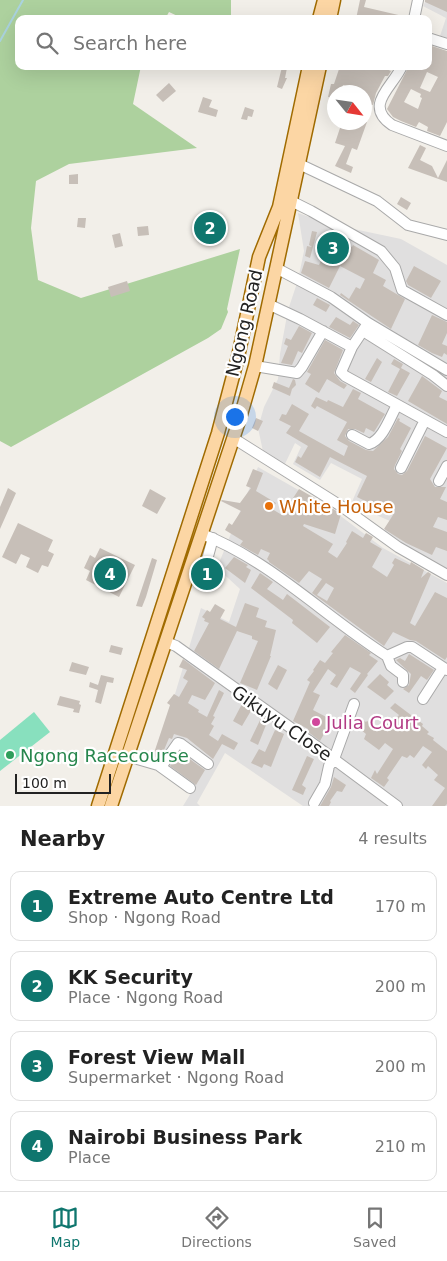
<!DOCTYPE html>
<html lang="en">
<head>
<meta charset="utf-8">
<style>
  body { margin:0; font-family:"DejaVu Sans",sans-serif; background:#f2f2f2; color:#222 }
  .compass { position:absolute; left:327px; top:85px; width:45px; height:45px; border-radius:50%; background:#fff; box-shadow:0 5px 20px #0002; rotate:120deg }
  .scale { position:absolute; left:15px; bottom:12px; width:96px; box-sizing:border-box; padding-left:5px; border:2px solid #222; border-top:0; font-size:14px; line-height:18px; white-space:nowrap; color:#222; -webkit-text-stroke:4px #fff; paint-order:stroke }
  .you { position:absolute; left:234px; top:416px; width:18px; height:18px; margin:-12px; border:4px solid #fff; border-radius:50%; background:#1a73e8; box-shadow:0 0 0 8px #1a73e833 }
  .badge { display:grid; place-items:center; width:32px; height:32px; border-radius:50%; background:#0f766e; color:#fff; font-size:16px; font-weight:700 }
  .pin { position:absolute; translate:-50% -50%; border:2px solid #fff; box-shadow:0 1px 5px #0006 }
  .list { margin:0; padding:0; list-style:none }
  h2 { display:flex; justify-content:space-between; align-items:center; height:65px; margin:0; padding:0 20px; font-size:21px }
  h2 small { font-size:16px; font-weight:400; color:#767676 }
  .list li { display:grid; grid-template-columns:32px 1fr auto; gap:15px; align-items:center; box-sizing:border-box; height:70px; margin:0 10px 10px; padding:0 10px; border:1px solid #e0e0e0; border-radius:10px }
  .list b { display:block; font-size:19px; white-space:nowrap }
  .list p { margin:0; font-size:16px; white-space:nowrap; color:#767676 }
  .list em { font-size:16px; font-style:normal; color:#767676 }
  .icon { flex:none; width:28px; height:28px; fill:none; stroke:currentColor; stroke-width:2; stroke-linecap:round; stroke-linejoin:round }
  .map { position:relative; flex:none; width:447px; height:806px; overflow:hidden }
  .search { position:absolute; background:#fff; box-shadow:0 5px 20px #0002; left:15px; right:15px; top:15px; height:55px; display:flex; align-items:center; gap:12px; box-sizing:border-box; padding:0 18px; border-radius:10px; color:#767676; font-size:19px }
  .sheet { height:385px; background:#fff }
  nav { display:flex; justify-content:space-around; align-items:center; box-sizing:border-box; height:70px; border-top:1px solid #e0e0e0; background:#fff; font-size:14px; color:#767676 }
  nav a { display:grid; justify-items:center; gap:2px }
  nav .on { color:#0f766e }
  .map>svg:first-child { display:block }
</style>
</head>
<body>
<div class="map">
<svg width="447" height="806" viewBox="0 0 447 806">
  <rect width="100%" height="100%" fill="#f2efe9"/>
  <path fill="#e0dfdf" d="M426 0H447V45L438 42 446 18 423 6Z
    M298 213 330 224 401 239 447 265V572L382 536 390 521 351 504 362 479 331 463 320 480 293 464 301 447 295 443 284 466 264 456 258 428 264 407 278 379 280 354 288 310 298 280 304 251Z
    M258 467 330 508 383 548 447 583V806H303L225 753 197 803 200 806H183L194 788 155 760 201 608 229 622 240 589 217 568Z"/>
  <path fill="#add19e" d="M0 0H231V19H184L169 12 165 19H19V66H141L133 104 197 148 69 164 36 181 31 228 38 280 81 298 240 249 227 309 228 312 221 329 208 338 11 447 0 441Z"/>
  <path fill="#88e0be" d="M34 712 50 732 0 771V740Z"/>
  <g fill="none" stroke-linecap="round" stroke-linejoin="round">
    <path stroke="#aad3df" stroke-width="2" d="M0 41 23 0"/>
  </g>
  <path fill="#c7bfb8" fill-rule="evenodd" d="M360 0H366L364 7 407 17 406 19H382L368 16V19H356Z
    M425 0H447V12L425 2Z
    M432 46 447 51V122L440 136 427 131 428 127 419 122 416 127 401 121 393 117 387 109 409 66H428V50L430 51ZM427 72 438 77 430 92 420 88ZM411 89 421 94 420 97 422 98 418 109 404 102Z
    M340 66H379L391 71 388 76H385L376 93 373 105 364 103V92H354L355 89 343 85 341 92H334V98L328 97 331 84H334Z
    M282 67 287 68 285 78H287L282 89 277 87Z
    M169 83 176 91 163 102 156 95Z
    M203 97 212 100 209 107 218 110 216 117 198 112Z
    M245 107 254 110 252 117 248 116 247 120 241 119Z
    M342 122H367L357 150 352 148 346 164 353 167 351 173 335 166 345 146 335 143Z
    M420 145 426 148 420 160 432 166 438 178 447 160V182L408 168Z
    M78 174V184H69V175Z
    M401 197 411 203 407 210 397 204Z
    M78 218H86L85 228 77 227Z
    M209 220 215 222 211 236 205 234Z
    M148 226 149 235 138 236 137 227Z
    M312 231 317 232 310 258 305 256 307 246 312 247 309 245Z
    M120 233 123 246 115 248 112 235Z
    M329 233 352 247 353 245 379 260 373 273 386 280 383 286 405 299 391 329 340 295 341 293 349 299 356 287 360 289 365 279 340 266 329 288 301 273 305 261 319 265 324 254 318 251Z
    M414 266 441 281 431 298 408 285 406 281Z
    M127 281 130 291 111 297 108 287Z
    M317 298 330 305 326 312 313 305Z
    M432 315 447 322V333L442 344 447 346V355L444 353 442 357 432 353 418 345Z
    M336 317 350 325 353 321 359 325 350 338 329 327Z
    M299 326 312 333 302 353 298 351 292 365 281 363 288 346 284 344 286 338 291 340Z
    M325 340 343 350 334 373 340 381 347 385 344 389 327 379 319 393 305 384 311 374 307 372Z
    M377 358 382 362 371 382 365 379Z
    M394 359 403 364 401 368 410 373 397 396 388 392 400 369 391 364Z
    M422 376 442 391 439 397 447 401V424L408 401Z
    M293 379 295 380 296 385 292 389 290 396 272 388 274 382 289 388Z
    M353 389 361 393 358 399 385 414 374 432 366 428 364 433 355 429H348L345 436 349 441 366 450 373 451 388 437 398 418 400 419 399 421 411 428 400 449 402 451 395 465 394 469 398 474 402 475 407 471 425 436 447 448 430 479 435 487H446L440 499 447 502V520L438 517 433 527 447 532V551L436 547 432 555 406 543 384 529 393 515 357 497 367 476 330 457 320 477 295 462 298 456 301 458 308 446 286 433 291 426 279 420 282 414 286 415 292 404 309 414 299 431 344 456 348 446 337 440 347 422 317 406 315 409 311 406 316 397 327 402 328 400 343 407Z
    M256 418 263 421 258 431 252 428Z
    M253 469 263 473 256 491 276 503 272 509 282 515 299 489 318 500 316 504 330 507 341 514 335 534 304 524 303 526 333 544 328 552 337 558 347 543 346 542 352 531 363 538 366 533 373 537 370 542 382 549 372 567 387 577 394 565 392 563 395 558 410 565 411 562 424 570 421 578 428 572 431 574 410 623 415 626 435 592 447 598V657L445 660 416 641 410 640 393 632 384 646 312 593 322 579 309 571 299 583 269 562V561L267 559 270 553 261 549 258 555 240 545 243 541 225 530 229 523 232 525 241 511 221 501 222 500 240 503 251 488 246 486ZM326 583 334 588 327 601 317 595Z
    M8 488 16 493 0 529V507Z
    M150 489 166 498 157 514 142 506Z
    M18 523 53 540 48 551 54 554 48 567 42 565 38 573 26 567 30 558 21 554 16 564 2 557Z
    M100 548 135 565 119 597 86 580 90 571 84 568 90 555 95 558Z
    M234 557 248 565 246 567 251 570 245 583 225 568Z
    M152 558 157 560 146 597 142 607 136 606Z
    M209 566 218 570 215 577 205 572 207 567Z
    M260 573 273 582 267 589 283 600 287 594 330 627 317 643 292 623 293 620 251 588Z
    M245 603 259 608 256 617 267 621 265 627 276 630 270 656H271L257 690 240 683 258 641 252 639V636L237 631 219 669 194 651 209 623 204 621 205 619 202 617 207 610 210 612 215 604 225 610 220 619 236 627Z
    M345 635 371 653 369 655 378 661 367 674 368 675 355 693 350 689 361 673 350 667 337 688 330 684 336 675 328 669 313 692 320 695 313 710 332 720 320 741 307 731 308 729 293 721 310 682 307 680 314 671 313 670 320 660 325 663 333 653 331 652Z
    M111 645 123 648 121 655 109 652Z
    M409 654 434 670 427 680 421 676 409 693 403 689 409 685 411 674 396 660 400 658 405 661Z
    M183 659 215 683 205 700 192 695 188 703 199 710 198 712 207 717 219 690 224 693 213 716 215 717 211 724 214 726 209 735 218 741 222 734 238 743 234 750 222 744 213 759 187 738 174 734 172 739 169 738 164 750 159 758 153 756 170 705 167 703 174 694 179 697 188 681 183 678 187 670 179 667Z
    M72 662 89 667 86 675 69 671Z
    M278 665 287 670 277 690 268 684Z
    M380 674 389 682 387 685 394 691 385 700 367 687Z
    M101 675 114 678 113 683 107 682 101 704 95 702 98 690 89 687 90 682 98 685Z
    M60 696 80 701 79 704 81 705 79 713 73 712 74 709 57 705Z
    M243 702 252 709 242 726 233 721Z
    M395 703 423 724 422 726 429 732 427 734 434 738 433 740 447 751V804L445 806H432L445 788 434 780 438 775 428 766 426 769 422 765 432 752 423 746 414 758 410 755 407 758 402 756 387 778 389 780 384 787 371 778 375 770 377 774 393 749 385 743 379 750 364 739 366 734 359 728 363 720 366 722 367 721 383 730 384 723 391 725 399 715 390 708Z
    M262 716 268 720 258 745 250 741Z
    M275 730 284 734 271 767 264 764 262 768 251 763 259 749 265 752Z
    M180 752 205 770 196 785 170 766Z
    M307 756 314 759 302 785 306 788 303 795 292 790Z
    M334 777 346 785 342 792 337 791 330 801 331 802 329 806H320L331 787Z"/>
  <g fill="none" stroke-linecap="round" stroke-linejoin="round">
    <defs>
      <path id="minor" d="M414 19 418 0
        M428 38 447 44
        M402 66C393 87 363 105 392 125L447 146
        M299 164 377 201 408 225 447 235
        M291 201 311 211 381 251 395 268 402 290 447 315
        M276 268 331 297 368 323 447 370
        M268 304 300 319 352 347 368 323
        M363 331 433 375 447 386
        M352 347 341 372 345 376 447 432
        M255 366 297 373 302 367 323 331
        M352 435 369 444C383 440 390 417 397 405
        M233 438 341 506 398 547 447 575
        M401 468 425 420
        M439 481 447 466
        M202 534C271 561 324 616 387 656L407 647H412L447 670
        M207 560 213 538
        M166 642 176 646 312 743 397 806
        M387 656 391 666 403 675V682
        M423 699 443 668
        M127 756 158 765 190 788
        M161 767 178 743 181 744 208 764
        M314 803 325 784 329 766 334 759 354 704"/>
      <path id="major" d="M319 19 324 0
        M330 19 334 0
        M98 806 218 433 238 357 259 257 279 207 309 66
        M111 806 240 418 255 366 320 66"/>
    </defs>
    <use href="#minor" stroke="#a9a9a9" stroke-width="12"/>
    <use href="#major" stroke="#a06b00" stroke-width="15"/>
    <use href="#minor" stroke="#fff" stroke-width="10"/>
    <use href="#major" stroke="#fcd6a4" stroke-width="12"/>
  </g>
  <circle fill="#e8710a" stroke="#fff" stroke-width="2" cx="269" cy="506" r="5"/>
  <circle fill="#d1479c" stroke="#fff" stroke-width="2" cx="316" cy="722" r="5"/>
  <circle fill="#2e9e5b" stroke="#fff" stroke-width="2" cx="10" cy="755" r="5"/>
  <g text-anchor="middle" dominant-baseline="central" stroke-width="4.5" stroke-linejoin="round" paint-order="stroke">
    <g font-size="18" fill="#222" stroke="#fff">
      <text transform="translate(244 323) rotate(-77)">Ngong Road</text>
      <text transform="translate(282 723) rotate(35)">Gikuyu Close</text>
    </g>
    <g font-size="18" fill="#c56008" stroke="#fff" text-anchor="start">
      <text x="279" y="506">White House</text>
    </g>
    <g font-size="18" fill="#b23c85" stroke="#fff" text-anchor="start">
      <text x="326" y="722">Julia Court</text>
    </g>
    <g font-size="18" fill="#27864d" stroke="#fff" text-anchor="start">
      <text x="20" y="755">Ngong Racecourse</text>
    </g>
  </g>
</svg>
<svg class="compass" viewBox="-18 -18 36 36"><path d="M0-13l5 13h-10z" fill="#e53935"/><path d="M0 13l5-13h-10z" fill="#767676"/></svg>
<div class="scale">100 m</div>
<div class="you"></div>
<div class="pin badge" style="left:207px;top:574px">1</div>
<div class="pin badge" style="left:210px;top:228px">2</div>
<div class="pin badge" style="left:333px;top:248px">3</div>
<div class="pin badge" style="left:110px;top:574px">4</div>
<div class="search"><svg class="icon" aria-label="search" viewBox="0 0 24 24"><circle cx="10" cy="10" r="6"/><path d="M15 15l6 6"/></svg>Search here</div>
</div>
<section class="sheet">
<h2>Nearby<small>4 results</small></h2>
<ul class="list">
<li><span class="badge">1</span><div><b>Extreme Auto Centre Ltd</b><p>Shop · Ngong Road</p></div><em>170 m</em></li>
<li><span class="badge">2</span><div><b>KK Security</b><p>Place · Ngong Road</p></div><em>200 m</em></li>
<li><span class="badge">3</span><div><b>Forest View Mall</b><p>Supermarket · Ngong Road</p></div><em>200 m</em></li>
<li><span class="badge">4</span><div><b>Nairobi Business Park</b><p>Place</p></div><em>210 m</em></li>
</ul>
</section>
<nav>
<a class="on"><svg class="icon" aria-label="map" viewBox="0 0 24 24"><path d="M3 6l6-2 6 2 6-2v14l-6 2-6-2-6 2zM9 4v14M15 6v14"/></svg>Map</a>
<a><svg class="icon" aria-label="directions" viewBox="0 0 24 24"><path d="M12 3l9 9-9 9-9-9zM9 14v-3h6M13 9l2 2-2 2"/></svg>Directions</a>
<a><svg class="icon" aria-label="saved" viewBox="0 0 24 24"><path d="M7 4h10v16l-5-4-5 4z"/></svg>Saved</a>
</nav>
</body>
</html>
